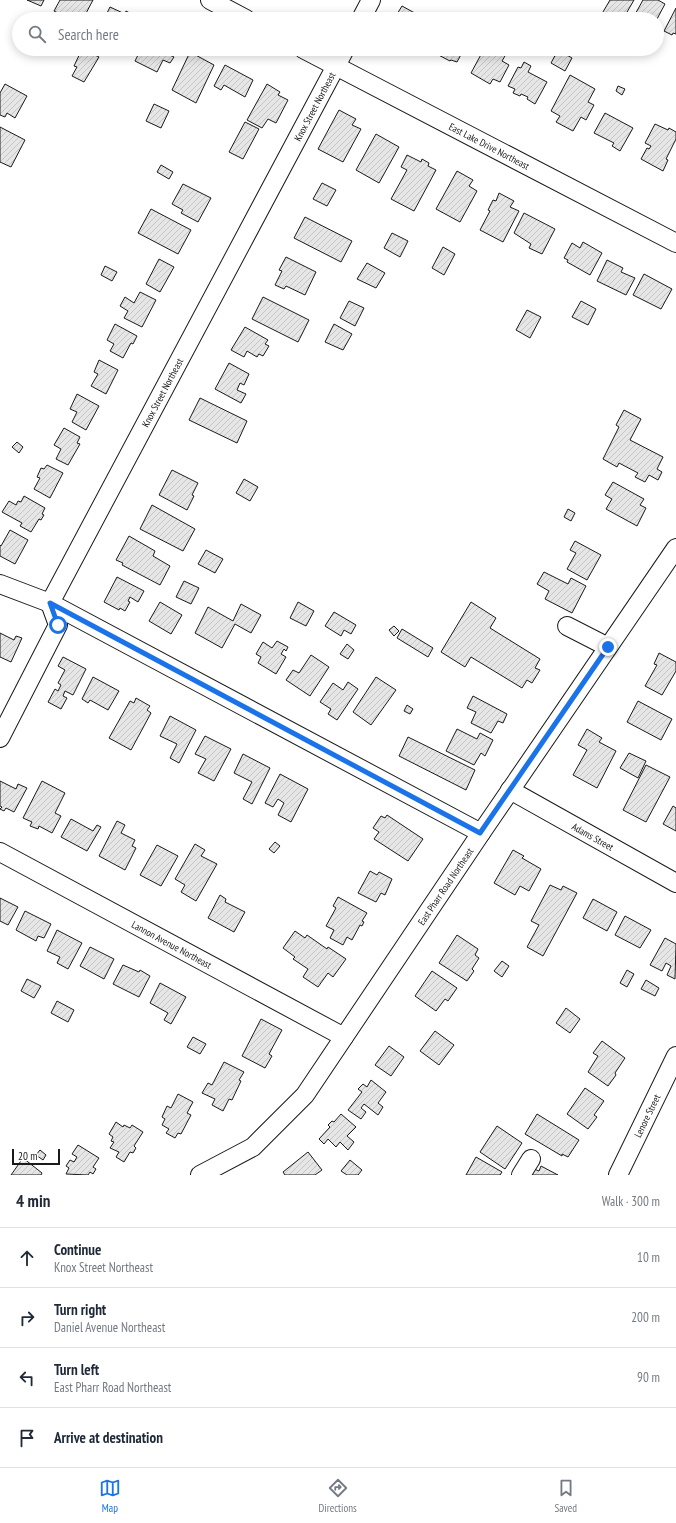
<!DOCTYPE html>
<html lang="en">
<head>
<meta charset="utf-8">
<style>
  body { margin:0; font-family:"PT Sans Narrow",sans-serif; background:#f6f6f7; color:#1f2937 }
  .scale { position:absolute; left:12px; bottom:10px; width:48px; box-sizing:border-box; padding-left:4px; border:2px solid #1a1a1a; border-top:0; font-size:11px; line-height:14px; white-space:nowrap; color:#1a1a1a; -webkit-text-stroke:3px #fff; paint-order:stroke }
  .stop { position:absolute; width:12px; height:12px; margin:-9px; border:3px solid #1a73e8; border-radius:50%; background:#fff }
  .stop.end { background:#1a73e8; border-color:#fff; box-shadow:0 1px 4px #0008 }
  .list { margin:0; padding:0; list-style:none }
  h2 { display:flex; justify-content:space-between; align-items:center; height:52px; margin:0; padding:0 16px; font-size:17px }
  h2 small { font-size:13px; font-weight:400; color:#747a83 }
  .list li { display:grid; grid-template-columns:26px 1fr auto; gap:12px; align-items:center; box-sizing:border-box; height:60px; padding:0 16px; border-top:1px solid #e0e1e3 }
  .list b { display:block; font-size:15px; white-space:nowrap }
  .list p { margin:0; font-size:13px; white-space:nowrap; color:#747a83 }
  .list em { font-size:13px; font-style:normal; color:#747a83 }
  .icon { flex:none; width:22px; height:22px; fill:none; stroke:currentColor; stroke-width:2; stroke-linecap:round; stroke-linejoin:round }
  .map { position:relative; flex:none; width:676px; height:1175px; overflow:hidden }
  .search { position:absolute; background:#fff; box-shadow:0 2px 10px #0003; left:12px; right:12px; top:12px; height:44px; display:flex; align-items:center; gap:10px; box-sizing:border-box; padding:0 14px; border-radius:22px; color:#747a83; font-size:15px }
  .sheet { height:292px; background:#fff }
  nav { display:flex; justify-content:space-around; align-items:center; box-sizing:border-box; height:56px; border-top:1px solid #e0e1e3; background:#fff; font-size:11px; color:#747a83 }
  nav a { display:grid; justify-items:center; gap:2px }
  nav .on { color:#1a73e8 }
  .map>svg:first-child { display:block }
</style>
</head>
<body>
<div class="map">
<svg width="676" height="1175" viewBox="0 0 676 1175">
  <defs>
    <pattern id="building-hatch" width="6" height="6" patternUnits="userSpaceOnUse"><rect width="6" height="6" fill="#e6e6e6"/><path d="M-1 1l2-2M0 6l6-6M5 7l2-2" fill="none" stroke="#c5c5c5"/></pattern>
  </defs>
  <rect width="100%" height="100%" fill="#fff"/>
  <path fill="url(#building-hatch)" stroke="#1a1a1a" d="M27 0H44L41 6Z
    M60 0H93L83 19 77 15 75 19H70L54 11Z
    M610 0H634L623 19 615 18 614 19H604L600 17Z
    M643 0H658L665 4 657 19 633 18Z
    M402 6 422 17 421 19H394Z
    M110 7 125 14 126 11 141 19H104Z
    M676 8V34L673 33 672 35 664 31Z
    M82 49 99 57 84 82 72 76 77 67 74 66Z
    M141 49H168L166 53 174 57 170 63 163 60 157 72 135 61Z
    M427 49H464L457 62 451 60 450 61Z
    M484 49H509L502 61 509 65 500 82 493 79 490 84 471 73Z
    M558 50 572 58 565 71 551 63Z
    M190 52 214 65 196 103 172 90Z
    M524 62 531 66 528 72 547 82 535 104 527 99 528 97 521 94 520 96 513 93 515 89 508 86 518 67 521 68Z
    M225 65 253 80 245 97 224 85 221 90 214 86Z
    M570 75 595 89 588 102 594 105 586 120 581 117 573 131 556 122 560 116 551 111Z
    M5 84 27 96 15 118 7 113 5 117 0 115V93Z
    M267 84 280 92 278 95 288 100 276 123 268 119 262 128 247 120Z
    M618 86 625 89 622 95 616 91Z
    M154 104 169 111 161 128 146 121Z
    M339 110 356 119 352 125 361 129 343 162 318 149Z
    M605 113 633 128 620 151 612 146 614 143 594 133Z
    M245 122 259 129 243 159 229 152Z
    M655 124 668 130 669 128 676 132V139L666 159 668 160 663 171 641 159 647 148 649 149 651 146 645 143Z
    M0 127 25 140 11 167 0 162Z
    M376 134 399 147 379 183 356 170Z
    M407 155 421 162 422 159 429 163 428 166 436 170 414 211 391 199 407 170 401 167Z
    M161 165 173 172 169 179 157 172Z
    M457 171 473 180 469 186 477 191 460 222 436 209Z
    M322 183 336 190 327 206 313 199Z
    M183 184 211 198 198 222 181 213 183 210 172 204Z
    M499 193 514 201 510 207 519 211 503 242 480 230 490 211 488 210 493 200 496 201Z
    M151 209 191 230 178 254 138 233Z
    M524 213 555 229 542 254 529 248 531 244 514 233Z
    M305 217 352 241 341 262 294 238Z
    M392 233 408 241 400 257 384 248Z
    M583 242 602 253 590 275 567 262 568 260 564 258 572 243 580 248Z
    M443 247 455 254 444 275 432 268Z
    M286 257 316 272 305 295 286 286 284 289 275 285 282 271 279 270Z
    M159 259 174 267 160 292 146 284Z
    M607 260 623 268 621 272 635 278 626 295 597 281Z
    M367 263 385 273 376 288 357 279Z
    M105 266 117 272 112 281 101 275Z
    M644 274 672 289 661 309 633 295Z
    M140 292 156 300 142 327 124 318 128 311 120 306 125 297 134 303Z
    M263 297 309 320 298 342 252 319Z
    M349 301 364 308 355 326 340 318Z
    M581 301 596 309 588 325 572 317Z
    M527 310 541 317 530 338 516 330Z
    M115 324 137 336 133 344 131 343 123 358 110 351 114 344 107 340Z
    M334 324 352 334 343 350 325 342Z
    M245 327 268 340 265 344 269 346 263 356 259 354 257 357 247 351 244 357 231 350Z
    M99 360 118 370 106 394 91 386 98 374 94 372Z
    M229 363 249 374 244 385 240 383 237 390 246 394 241 403 215 389Z
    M77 394 99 406 86 430 72 422 77 412 70 409Z
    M200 398 247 421 237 443 189 420Z
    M624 410 641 419 630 440 663 457 657 469 662 472 658 480 649 475 645 482 635 477 638 473 619 463 617 467 603 459 619 427 616 425Z
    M64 428 80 437 77 443 80 444 68 465 56 459 61 449 54 445Z
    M17 442 23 447 19 453 12 447Z
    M47 465 63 473 50 498 34 489 40 478 37 477 41 468 44 469Z
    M172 470 198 483 192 495 194 496 187 510 159 495Z
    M244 479 258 487 250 501 236 493Z
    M613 482 644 499 640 505 646 508 637 526 606 509 612 499 605 495Z
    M24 496 45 508 42 514 44 515 41 520 39 519 31 532 20 526 22 523 2 512 9 501 16 505 18 501 21 502Z
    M152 505 195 529 183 551 140 529Z
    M568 509 575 513 571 521 564 517Z
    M10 530 28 540 15 564 0 556V545L1 546Z
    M129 536 155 551 153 556 170 566 160 585 122 565 123 563 116 560Z
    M575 541 601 555 587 580 567 569 576 553 570 550Z
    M206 550 223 559 215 573 198 564Z
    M544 572 568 584 571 578 586 586 572 613 545 599 549 591 537 584Z
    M117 577 144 591 138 602 130 597 128 601 130 602 125 611 120 608 119 610 104 602Z
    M184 581 199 588 191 604 176 597Z
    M160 602 182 615 171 634 149 621Z
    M298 602 314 611 306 626 290 618Z
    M471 602 496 618 490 628 540 659 535 668 540 670 532 683 527 680 522 688 471 657 465 667 441 652Z
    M241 604 261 615 251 633 235 624 222 648 195 633 208 607 233 621Z
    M334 612 356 625 351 634 344 630 341 636 325 626Z
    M394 626 399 631 394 636 389 630Z
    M402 629 433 648 428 657 397 638Z
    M0 633 14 640 16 636 22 638 11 662 0 657Z
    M277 641 288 647 286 651 284 649 281 654 286 657 276 674 258 663 261 657 256 654 263 642 272 648Z
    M347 644 354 650 348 659 340 654Z
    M659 653 676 662V671L662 695 645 686 657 665 654 664Z
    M311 655 329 667 310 696 286 680 293 670 299 673Z
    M63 657 86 669 73 695 65 691 63 696 67 698 61 709 48 702 55 689 58 691 61 685 58 683 65 670 58 666Z
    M93 677 119 691 108 710 90 700 88 703 82 699Z
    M376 677 396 690 371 725 353 712Z
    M348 682 358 689 337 720 328 714 331 709 320 702 333 683 343 690Z
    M473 696 507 714 503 723 498 721 491 733 471 723 476 712 467 708Z
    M136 698 150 706 147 710 151 713 131 750 109 738 130 701 134 703Z
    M638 701 672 719 661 740 627 722Z
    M407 705 413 709 410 714 404 711Z
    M170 716 196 730 179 763 170 758 177 744 160 736Z
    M457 729 477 739 480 733 493 740 485 756 481 753 474 765 446 751Z
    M587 729 602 738 599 742 616 751 597 788 573 775 587 750 578 745Z
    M205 736 231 749 214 781 198 773 206 759 195 754Z
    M408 737 475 770 466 790 399 756Z
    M629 753 646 761 638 778 620 768Z
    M243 754 270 768 252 804 243 799 252 782 234 773Z
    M646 765 670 777 646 822 623 810Z
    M280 774 308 789 291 822 278 815 284 803 278 799 273 807 265 803Z
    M0 781 16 789 18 784 27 788 14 812 6 808 4 811 0 809 2 807 0 806Z
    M42 781 65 793 55 813 61 816 52 833 39 826 38 829 30 826 32 822 23 818Z
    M673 806 676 808V831L663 824Z
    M387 815 423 839 408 861 374 839 379 832 373 828 381 816 385 818Z
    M71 819 93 831 97 825 101 827 87 851 61 837Z
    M117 821 125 825 121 833 135 840 132 846 136 848 125 870 99 856Z
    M275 842 280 846 274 853 269 849Z
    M195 844 205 850 201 856 217 864 196 901 181 892 185 885 175 879Z
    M157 845 178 856 161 886 140 875Z
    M513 850 524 856 522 858 541 869 529 891 520 886 515 895 494 883Z
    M370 871 377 875 379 872 392 879 385 895 381 893 376 902 358 893Z
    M550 885 561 890 563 886 577 893 543 956 527 947 539 925 531 921Z
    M220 895 226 899 225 902 245 912 234 932 208 918Z
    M338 897 367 913 362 921 364 922 362 926 360 925 352 940 347 937 343 945 330 938 334 930 326 926 336 908 333 906Z
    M0 898 18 907 8 925 0 921Z
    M593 899 617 912 607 931 583 918Z
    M25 911 51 924 44 938 38 936 36 941 16 930Z
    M625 916 651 930 640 948 615 935Z
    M57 930 82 943 68 969 57 963 60 957 47 951Z
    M295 931 305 938 307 935 327 949 328 947 346 959 333 977 328 973 318 987 303 977 308 969 293 959 295 957 283 948Z
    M457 935 478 949 475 955 479 958 472 969 474 971 467 981 439 963Z
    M665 938 676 944 675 979 667 975 671 966 666 963 662 971 650 965Z
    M90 947 114 959 104 979 80 966Z
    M502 961 509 966 502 977 494 971Z
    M123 965 139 972 140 970 150 976 139 997 113 984Z
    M627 970 634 974 627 987 620 983Z
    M432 971 457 988 448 1001 445 999 436 1011 415 996Z
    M27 979 41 986 34 998 21 991Z
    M646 980 659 988 655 996 641 989Z
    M160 983 186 997 171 1024 164 1020 168 1013 150 1003Z
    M57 1001 74 1010 68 1022 51 1013Z
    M566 1008 580 1019 570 1033 556 1023Z
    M261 1019 282 1030 269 1054 272 1056 265 1068 242 1056Z
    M435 1031 454 1045 439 1065 420 1051Z
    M193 1037 206 1044 200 1054 187 1047Z
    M602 1041 625 1058 615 1073 616 1075 608 1086 588 1072 598 1056 593 1053Z
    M389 1046 404 1057 391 1076 375 1065Z
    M224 1062 244 1072 239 1080 241 1081 232 1100 229 1099 223 1111 212 1105 215 1099 202 1093 208 1083 212 1085Z
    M371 1080 386 1092 378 1103 383 1107 378 1115 364 1104 361 1108 366 1112 361 1119 348 1110 362 1092 358 1089 363 1084 367 1087Z
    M585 1088 604 1101 594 1115 597 1117 588 1129 567 1114Z
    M178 1094 193 1102 187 1113 191 1115 181 1134 178 1133 175 1138 166 1133 169 1129 162 1125 165 1119 162 1117 167 1106 171 1108Z
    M341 1114 356 1127 347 1136 354 1142 348 1150 340 1142 336 1147 328 1139 324 1144 319 1139 330 1127 328 1125 332 1121 334 1122Z
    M537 1114 579 1140 568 1157 562 1154V1156L525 1134Z
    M116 1122 123 1127 124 1125 130 1128 132 1125 143 1132 134 1146 136 1148 133 1153 130 1152 124 1162 116 1157 119 1152 110 1148 114 1142 111 1141 113 1137 109 1134Z
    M497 1126 522 1143 505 1169 480 1152Z
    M78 1145 99 1158 93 1167 96 1169 93 1174 90 1172 88 1175 66 1174 69 1168 66 1166 70 1160 74 1162 77 1157 72 1154Z
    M40 1150 46 1155 43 1160 36 1155Z
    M308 1152 322 1170 315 1175H285L283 1172Z
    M476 1157 502 1172 500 1175H466Z
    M23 1158 42 1173 41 1175H11Z
    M350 1160 362 1170 358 1175H347L341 1171Z
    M541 1166 558 1175H531L534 1169 539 1171Z"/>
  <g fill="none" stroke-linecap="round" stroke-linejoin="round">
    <defs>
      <g id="minor">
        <path d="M210 0 246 19"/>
        <path d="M361 19 371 0"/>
        <path id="s1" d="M303 49 676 243"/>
        <path d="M0 584 50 603 481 833"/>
        <path d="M567 626 608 647"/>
        <path id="s2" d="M0 738 58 625 50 603 345 49"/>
        <path id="s3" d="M510 790 676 883"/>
        <path id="s4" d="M0 852 344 1037"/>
        <path id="s5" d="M200 1175 253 1147 305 1095 481 833 676 548"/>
        <path d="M521 1175 531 1159"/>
        <path id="s6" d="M618 1175 676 1056"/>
      </g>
    </defs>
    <use href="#minor" stroke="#1a1a1a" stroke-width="20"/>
    <use href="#minor" stroke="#fff" stroke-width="18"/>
  </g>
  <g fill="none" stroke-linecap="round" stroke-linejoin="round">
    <path stroke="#1a73e8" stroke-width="5" d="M58 625 50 603 480 833 608 647"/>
  </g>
  <g text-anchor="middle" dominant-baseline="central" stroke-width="3" stroke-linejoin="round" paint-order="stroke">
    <g font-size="10" fill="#1a1a1a" stroke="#fff">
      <text stroke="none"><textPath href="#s2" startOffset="713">Knox Street Northeast</textPath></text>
      <text stroke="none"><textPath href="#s1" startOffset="210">East Lake Drive Northeast</textPath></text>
      <text stroke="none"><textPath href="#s2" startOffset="389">Knox Street Northeast</textPath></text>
      <text stroke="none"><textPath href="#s3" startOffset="95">Adams Street</textPath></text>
      <text stroke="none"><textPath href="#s5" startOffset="385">East Pharr Road Northeast</textPath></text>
      <text stroke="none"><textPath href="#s4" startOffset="195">Lannon Avenue Northeast</textPath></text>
      <text stroke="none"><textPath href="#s6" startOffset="66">Lenore Street</textPath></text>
    </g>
  </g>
</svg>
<div class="scale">20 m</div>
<div class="stop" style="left:58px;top:625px"></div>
<div class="stop end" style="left:608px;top:647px"></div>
<div class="search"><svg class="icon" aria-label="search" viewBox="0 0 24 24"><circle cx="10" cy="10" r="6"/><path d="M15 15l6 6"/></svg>Search here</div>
</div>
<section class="sheet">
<h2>4 min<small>Walk · 300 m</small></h2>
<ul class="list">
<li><svg class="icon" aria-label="ahead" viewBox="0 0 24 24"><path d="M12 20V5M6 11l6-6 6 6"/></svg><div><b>Continue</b><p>Knox Street Northeast</p></div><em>10 m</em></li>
<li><svg class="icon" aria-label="right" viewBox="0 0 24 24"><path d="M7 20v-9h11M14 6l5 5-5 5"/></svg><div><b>Turn right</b><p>Daniel Avenue Northeast</p></div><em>200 m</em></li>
<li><svg class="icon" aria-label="left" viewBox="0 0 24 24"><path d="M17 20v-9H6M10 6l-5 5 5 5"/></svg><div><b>Turn left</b><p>East Pharr Road Northeast</p></div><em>90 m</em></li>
<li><svg class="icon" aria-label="arrive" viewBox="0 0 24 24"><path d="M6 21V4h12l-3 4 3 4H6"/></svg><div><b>Arrive at destination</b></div></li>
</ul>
</section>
<nav>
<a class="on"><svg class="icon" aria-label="map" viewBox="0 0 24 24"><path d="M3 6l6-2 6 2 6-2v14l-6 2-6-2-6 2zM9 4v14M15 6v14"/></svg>Map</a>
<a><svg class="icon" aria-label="directions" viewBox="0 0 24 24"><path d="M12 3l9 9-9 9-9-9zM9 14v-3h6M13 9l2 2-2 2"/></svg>Directions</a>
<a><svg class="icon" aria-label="saved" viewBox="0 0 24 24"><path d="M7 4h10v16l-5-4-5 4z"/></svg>Saved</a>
</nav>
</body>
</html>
